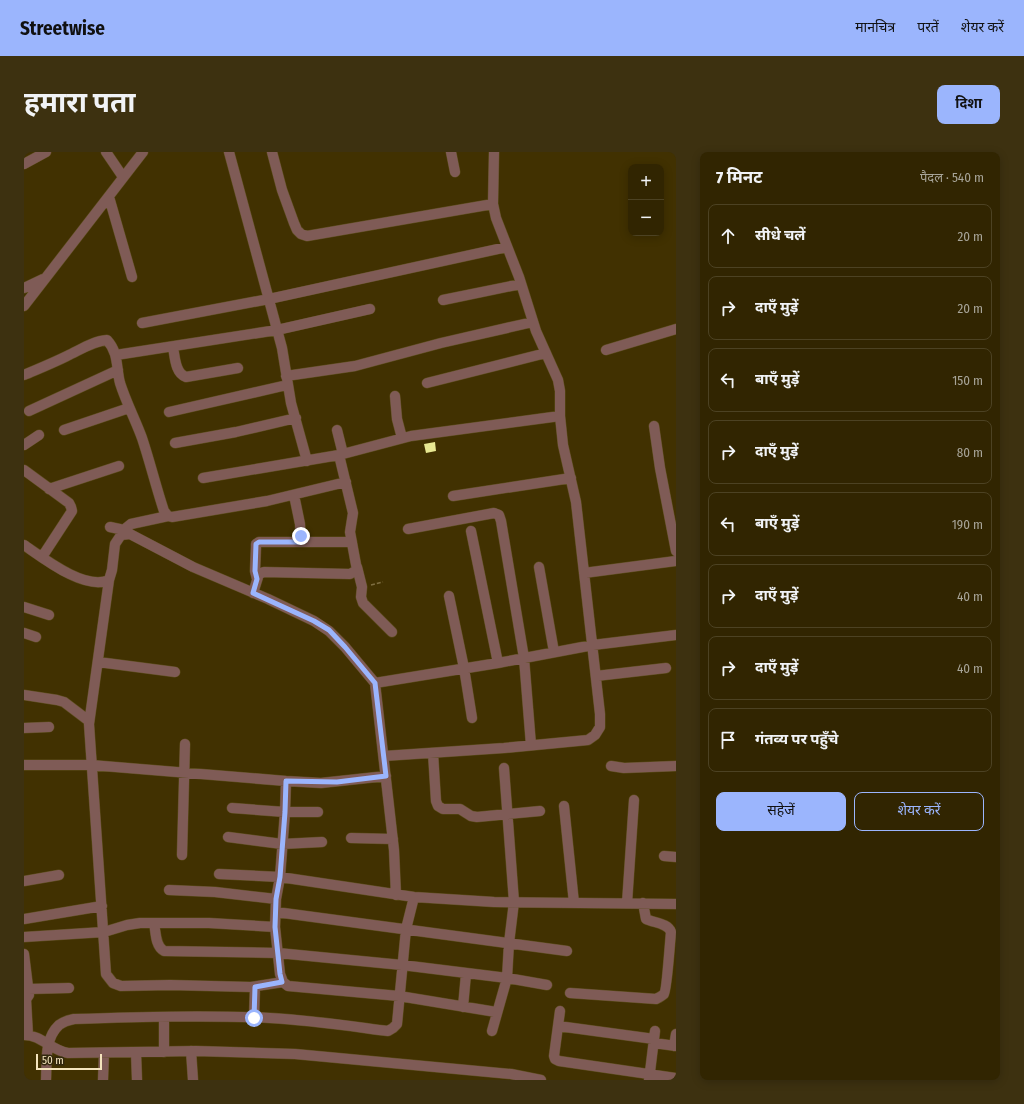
<!DOCTYPE html>
<html lang="hi">
<head>
<meta charset="utf-8">
<style>
  body { margin:0; font-family:"Fira Sans Condensed","Noto Sans Devanagari",sans-serif; background:#3d3110; color:#f1f3f6 }
  .controls { position:absolute; right:12px; top:12px; display:grid; overflow:hidden; border-radius:8px; box-shadow:0 2px 10px #0003 }
  .controls button { width:36px; height:36px; display:grid; place-items:center; padding:0; border:0; border-bottom:1px solid #4c4223; background:#312501; color:#f1f3f6; font:20px sans-serif }
  .scale { position:absolute; left:12px; bottom:10px; width:66px; box-sizing:border-box; padding-left:4px; border:2px solid #f4e4bd; border-top:0; font-size:11px; line-height:14px; white-space:nowrap; color:#f4e4bd; -webkit-text-stroke:3px #32280e; paint-order:stroke }
  .stop { position:absolute; width:12px; height:12px; margin:-9px; border:3px solid #9bb5fd; border-radius:50%; background:#fff }
  .stop.end { background:#9bb5fd; border-color:#fff; box-shadow:0 1px 4px #0008 }
  .list { margin:0; padding:0; list-style:none }
  h2 { display:flex; justify-content:space-between; align-items:center; height:52px; margin:0; padding:0 16px; font-size:17px }
  h2 small { font-size:13px; font-weight:400; color:#a8a599 }
  .list li { display:grid; grid-template-columns:26px 1fr auto; gap:12px; align-items:center; box-sizing:border-box; height:64px; margin:0 8px 8px; padding:0 8px; border:1px solid #4c4223; border-radius:8px }
  .list b { display:block; font-size:15px; white-space:nowrap }
  .list em { font-size:13px; font-style:normal; color:#a8a599 }
  .actions { display:flex; gap:8px; padding:12px 16px }
  .actions a { flex:1; padding:9px 0; border:1px solid #9bb5fd; border-radius:8px; text-align:center; font-size:14px; color:#9bb5fd }
  .actions .main { background:#9bb5fd; color:#111 }
  .icon { flex:none; width:22px; height:22px; fill:none; stroke:currentColor; stroke-width:2; stroke-linecap:round; stroke-linejoin:round }
  .map { position:relative; flex:none; width:652px; height:928px; overflow:hidden; border-radius:8px }
  header { display:flex; align-items:center; gap:24px; box-sizing:border-box; height:56px; padding:0 20px; background:#9bb5fd; color:#111 }
  header strong { font-size:19px }
  nav { display:flex; gap:22px; margin-inline-start:auto; font-size:14px }
  .intro { display:flex; align-items:center; justify-content:space-between; box-sizing:border-box; height:96px; padding:0 24px }
  h1 { margin:0; font-size:28px }
  .button { padding:10px 18px; border-radius:8px; background:#9bb5fd; color:#111; font-size:14px; font-weight:700 }
  main { display:flex; gap:24px; padding:0 24px }
  aside { flex:1; background:#312501; border-radius:8px; box-shadow:0 2px 10px #0003 }
  .map>svg:first-child { display:block }
</style>
</head>
<body>
<header>
<strong>Streetwise</strong>
<nav><a>मानचित्र</a><a>परतें</a><a>शेयर करें</a></nav>
</header>
<div class="intro"><h1>हमारा पता</h1><a class="button">दिशा</a></div>
<main>
<div class="map">
<svg width="652" height="928" viewBox="0 0 652 928">
  <rect width="100%" height="100%" fill="#413101"/>
  <path fill="#e8e892" d="M411 290 412 299 402 301 400 292Z"/>
  <g fill="none" stroke-linecap="round" stroke-linejoin="round">
    <defs>
      <path id="minor" d="M82 0 99 25
        M205 0 258 196 267 251 283 309
        M248 0 258 38 270 71 273 78 277 82 283 84 469 52
        M427 0 431 20
        M0 12 22 0
        M85 45 108 125
        M0 136 19 127
        M419 148 497 132
        M0 154 119 0
        M118 171 245 147 483 95
        M149 195C151 205 151 221 162 225L214 216
        M582 198 652 177
        M92 203 253 178 346 157
        M0 223C14 217 29 211 43 204 56 198 69 189 83 188 95 201 92 216 96 231 102 250 111 267 118 286 126 310 132 335 140 359L144 364 148 365 243 349 322 330
        M262 224 331 214 417 191 509 170
        M403 231 522 201
        M371 244 373 267 378 286
        M5 259 94 218
        M145 260 263 233
        M630 274 636 316 652 399
        M40 278 105 256
        M313 278 319 302
        M151 291 212 280 272 266
        M0 293 15 283
        M0 318 45 351 47 355 48 359 18 405
        M179 326 315 303 387 284 536 264
        M25 337 95 314
        M270 343 276 372 277 390
        M429 344 547 326
        M86 375 100 378
        M384 377 470 361 475 363 477 369 500 506 507 593
        M447 379 474 511
        M97 383 102 376 107 372 144 364
        M0 393C19 406 61 439 85 428L88 418 91 392 97 383 106 382 169 415 244 447 290 469 305 479 321 495 351 531 370 698 372 743
        M333 415 338 435 337 445 339 451 368 480
        M515 415 530 500
        M560 421 652 409
        M233 427 231 419 232 395V392L235 390H328
        M85 428 65 572 82 822 89 831 97 834 146 833 227 835 259 830
        M229 441 235 422 240 420 326 422 333 418 326 380 329 361 315 303
        M425 444 440 516 448 566
        M0 455 25 463
        M0 481 12 485
        M74 510 151 520
        M572 524 642 516
        M351 531 474 511 569 493 652 483
        M0 543 33 548 40 550 65 569
        M0 576 25 575
        M409 601 412 649 414 654 419 657H436L447 664 453 665 516 659
        M360 604 480 596 564 588 571 583 576 575V562L552 350 539 293 536 264V239L534 228 512 179 495 125 472 66 469 52 470 0
        M0 613H67L262 629 297 631 362 624
        M587 614 600 616 652 614
        M262 629 261 660 256 725 252 747 251 775 256 822 259 830 264 834 375 844 472 860
        M540 654 550 751
        M208 656 261 660H294
        M204 685 258 692 298 690
        M327 686 369 687
        M158 703 161 592
        M640 704 652 705
        M195 722 256 725 390 745 470 750 652 752
        M0 729 35 723
        M145 738 191 740 252 747
        M603 751 610 648
        M252 760 543 799
        M0 767 78 754
        M130 771C132 780 131 794 140 799L254 801 378 813 483 826 523 833
        M0 785 80 780 103 773 116 771H185L251 775
        M0 802 5 843 3 846 0 848
        M4 837 45 836
        M546 841 632 847C634 846 638 844 640 842 643 838 646 789 647 780 644 771 630 771 622 767L619 751
        M2 847 4 883
        M439 855 442 822
        M536 859 530 904 531 907 535 909 652 926
        M230 866 231 835
        M534 874 630 887
        M468 879 483 826 485 791 490 750 480 616
        M0 883C18 883 26 898 44 901L172 899 271 902 487 922 517 928
        M630 891 652 894
        M650 894 652 882
        M167 899 169 928
        M112 900 113 928
        M140 900V865
        M22 928C23 910 20 887 35 873 39 870 45 868 50 867 115 865 180 863 246 866 285 868 325 874 364 879L369 876 373 872 382 777 390 745
        M79 928 80 901
        M625 928 631 879"/>
    </defs>
    <use href="#minor" stroke="#5e4e1f" stroke-width="11"/>
    <path stroke="#7e6e41" stroke-width="1.5" stroke-dasharray="4 2" stroke-linecap="butt" d="M347 433 359 430"/>
    <use href="#minor" stroke="#7f5b56" stroke-width="10"/>
  </g>
  <g fill="none" stroke-linecap="round" stroke-linejoin="round">
    <path stroke="#9bb5fd" stroke-width="5" d="M230 866 231 835 258 830 256 822 251 775 252 747 256 725 261 660 262 629 313 630 362 624 351 531 321 495 305 478 290 469 229 441 233 427 231 419 232 392 235 390H277V384"/>
  </g>
</svg>
<div class="controls">
<button>+</button>
<button>−</button>
</div>
<div class="scale">50 m</div>
<div class="stop" style="left:230px;top:866px"></div>
<div class="stop end" style="left:277px;top:384px"></div>
</div>
<aside>
<h2>7 मिनट<small>पैदल · 540 m</small></h2>
<ul class="list">
<li><svg class="icon" aria-label="ahead" viewBox="0 0 24 24"><path d="M12 20V5M6 11l6-6 6 6"/></svg><div><b>सीधे चलें</b></div><em>20 m</em></li>
<li><svg class="icon" aria-label="right" viewBox="0 0 24 24"><path d="M7 20v-9h11M14 6l5 5-5 5"/></svg><div><b>दाएँ मुड़ें</b></div><em>20 m</em></li>
<li><svg class="icon" aria-label="left" viewBox="0 0 24 24"><path d="M17 20v-9H6M10 6l-5 5 5 5"/></svg><div><b>बाएँ मुड़ें</b></div><em>150 m</em></li>
<li><svg class="icon" aria-label="right" viewBox="0 0 24 24"><path d="M7 20v-9h11M14 6l5 5-5 5"/></svg><div><b>दाएँ मुड़ें</b></div><em>80 m</em></li>
<li><svg class="icon" aria-label="left" viewBox="0 0 24 24"><path d="M17 20v-9H6M10 6l-5 5 5 5"/></svg><div><b>बाएँ मुड़ें</b></div><em>190 m</em></li>
<li><svg class="icon" aria-label="right" viewBox="0 0 24 24"><path d="M7 20v-9h11M14 6l5 5-5 5"/></svg><div><b>दाएँ मुड़ें</b></div><em>40 m</em></li>
<li><svg class="icon" aria-label="right" viewBox="0 0 24 24"><path d="M7 20v-9h11M14 6l5 5-5 5"/></svg><div><b>दाएँ मुड़ें</b></div><em>40 m</em></li>
<li><svg class="icon" aria-label="arrive" viewBox="0 0 24 24"><path d="M6 21V4h12l-3 4 3 4H6"/></svg><div><b>गंतव्य पर पहुँचे</b></div></li>
</ul>
<div class="actions"><a class="main">सहेजें</a><a>शेयर करें</a></div>
</aside>
</main>
</body>
</html>
